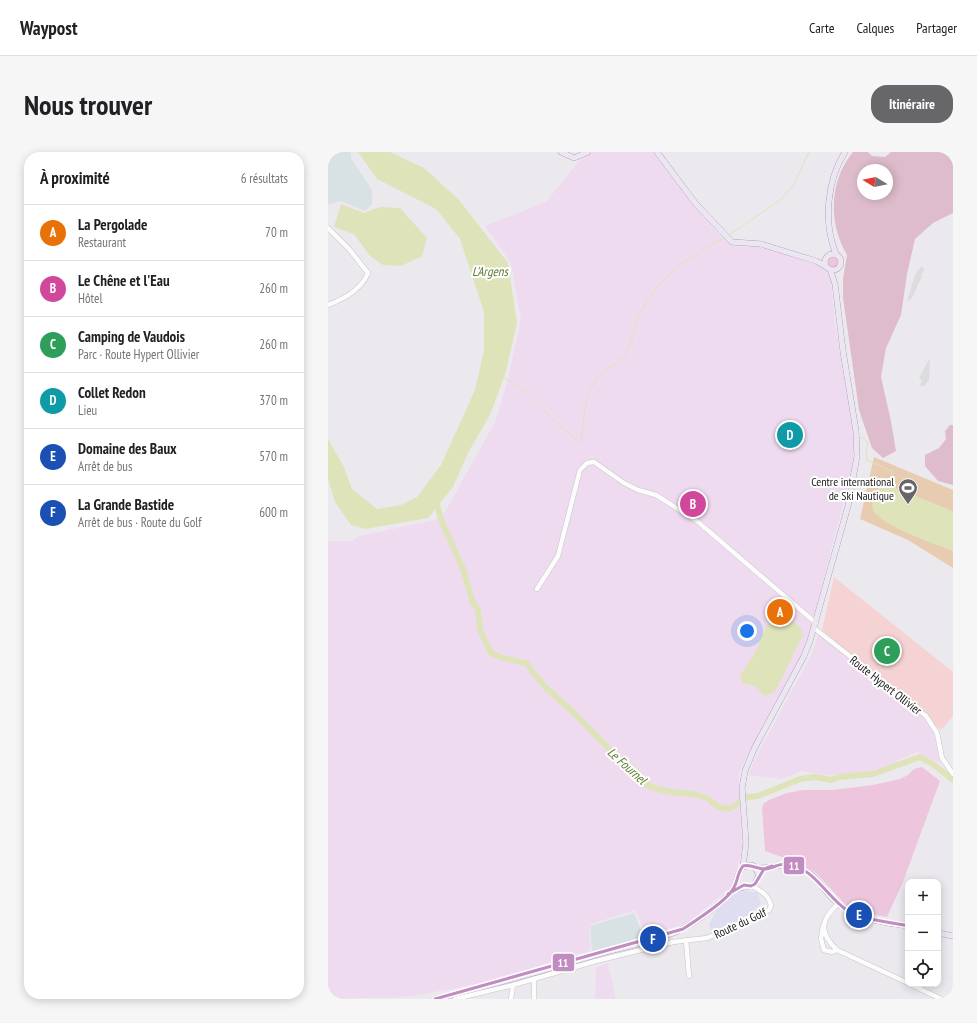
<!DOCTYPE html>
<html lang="fr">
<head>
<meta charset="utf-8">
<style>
  body { margin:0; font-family:"PT Sans Narrow",sans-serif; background:#f6f6f6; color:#202124 }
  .controls { position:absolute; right:12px; bottom:12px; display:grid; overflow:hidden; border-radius:8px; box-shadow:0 2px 10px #0003 }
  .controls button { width:36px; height:36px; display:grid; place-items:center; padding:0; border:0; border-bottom:1px solid #e0e0e0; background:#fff; color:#202124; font:20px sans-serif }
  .compass { position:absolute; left:529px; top:12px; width:36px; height:36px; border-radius:50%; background:#fff; box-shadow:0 2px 10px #0003; rotate:280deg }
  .you { position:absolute; left:419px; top:479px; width:14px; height:14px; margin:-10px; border:3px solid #fff; border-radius:50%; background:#1a73e8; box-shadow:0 0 0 6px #1a73e833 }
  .badge { display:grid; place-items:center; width:26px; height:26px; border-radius:50%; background:#676668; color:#fff; font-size:13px; font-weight:700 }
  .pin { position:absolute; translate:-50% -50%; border:2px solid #fff; box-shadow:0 1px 4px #0006 }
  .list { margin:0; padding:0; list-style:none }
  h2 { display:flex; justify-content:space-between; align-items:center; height:52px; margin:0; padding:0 16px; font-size:17px }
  h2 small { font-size:13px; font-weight:400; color:#757577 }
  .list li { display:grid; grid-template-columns:26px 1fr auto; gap:12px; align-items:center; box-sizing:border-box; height:56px; padding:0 16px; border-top:1px solid #e0e0e0 }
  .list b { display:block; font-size:15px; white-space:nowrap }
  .list p { margin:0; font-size:13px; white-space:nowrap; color:#757577 }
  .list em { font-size:13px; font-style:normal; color:#757577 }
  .icon { flex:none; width:22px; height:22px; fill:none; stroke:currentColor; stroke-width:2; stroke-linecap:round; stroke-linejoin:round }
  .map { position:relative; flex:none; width:625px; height:847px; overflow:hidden; border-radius:16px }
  header { display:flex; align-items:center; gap:24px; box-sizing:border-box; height:56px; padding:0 20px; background:#fff; border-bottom:1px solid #e0e0e0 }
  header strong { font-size:19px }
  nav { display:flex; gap:22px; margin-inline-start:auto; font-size:14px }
  .intro { display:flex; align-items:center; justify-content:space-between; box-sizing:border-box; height:96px; padding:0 24px }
  h1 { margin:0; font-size:28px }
  .button { padding:10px 18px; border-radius:16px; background:#676668; color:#fff; font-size:14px; font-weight:700 }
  main { display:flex; gap:24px; padding:0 24px }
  aside { flex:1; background:#fff; border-radius:16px; box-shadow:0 2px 10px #0003 }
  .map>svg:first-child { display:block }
</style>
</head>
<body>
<header>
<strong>Waypost</strong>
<nav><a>Carte</a><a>Calques</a><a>Partager</a></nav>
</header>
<div class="intro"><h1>Nous trouver</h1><a class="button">Itinéraire</a></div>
<main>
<aside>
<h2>À proximité<small>6 résultats</small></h2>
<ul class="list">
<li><span class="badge" style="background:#e8710a">A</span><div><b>La Pergolade</b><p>Restaurant</p></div><em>70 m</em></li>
<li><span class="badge" style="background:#d1479c">B</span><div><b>Le Chêne et l'Eau</b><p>Hôtel</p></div><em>260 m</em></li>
<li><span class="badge" style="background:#2e9e5b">C</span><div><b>Camping de Vaudois</b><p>Parc · Route Hypert Ollivier</p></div><em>260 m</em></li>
<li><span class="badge" style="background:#0f9aa8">D</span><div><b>Collet Redon</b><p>Lieu</p></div><em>370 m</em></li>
<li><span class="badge" style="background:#1a4fb4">E</span><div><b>Domaine des Baux</b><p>Arrêt de bus</p></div><em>570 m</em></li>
<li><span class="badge" style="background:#1a4fb4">F</span><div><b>La Grande Bastide</b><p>Arrêt de bus · Route du Golf</p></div><em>600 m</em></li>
</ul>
</aside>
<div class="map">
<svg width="625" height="847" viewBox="0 0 625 847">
  <rect width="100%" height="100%" fill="#ece9ee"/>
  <path fill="#dfdef1" d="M410 739 430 740 433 752 421 763 391 778H383L381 773 387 760Z"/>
  <path fill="#d8e1e4" d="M0 0H23V6L44 38V52L37 59 12 49 0 53Z
    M306 761 316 786 264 799 262 774Z"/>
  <path fill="#efdbf0" d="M266 0H327L368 56 395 87 402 92 411 95 426 94 438 97 473 107 496 116 502 121 507 172 527 291 523 322 478 494 411 620V643L415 692 405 733 361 770 319 784 307 758 261 773 262 799 145 833 78 845 0 847V389H24L31 384 107 368 117 360 167 270 179 231 193 168 183 111 157 74 218 50 251 9Z
    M490 482 597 566 604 574 612 611 589 600 543 621 497 623 474 619 453 627 421 623 425 610 484 502Z
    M280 811 288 847H267L268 815Z"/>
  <path fill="#edc6de" d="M499 110a6 6 0 1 1 12 0a6 6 0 1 1-12 0Z
    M594 615 612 629 575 730 559 765 533 760 517 752 488 721 474 712 437 699 434 656 436 651 441 648 459 641 475 638H504L545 633 572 627 580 623 586 617Z"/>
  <path fill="#debccb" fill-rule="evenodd" d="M525 0H540L544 4 557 5 563 0H625V61L605 71 587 87 579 122 573 163 558 196 553 225 563 269 568 299 555 306 544 296 531 258 515 146V127L519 103C500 71 501 29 525 0ZM535 18H559V42H535Z
    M622 273H625V333L610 329 597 314V303L611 296 618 287 617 279Z"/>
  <path fill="#f5d3d5" d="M506 425 625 520V564L613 578 494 478Z"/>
  <path fill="#e8ccb1" d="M546 305 625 338V416L580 388 532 367Z"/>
  <path fill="#dcdbdd" d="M593 115H595L596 118 593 123 594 124 584 146 579 150 587 123Z
    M602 208 601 228 596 234H592L594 228 591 226 600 209Z"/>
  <path fill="#dee3ba" d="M30 0H62L96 16 131 48 180 111 189 171 178 219 163 261 141 299 125 335 100 366 37 377 23 373 7 350 0 327V287L16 315 24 337 49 357 73 353 89 345 113 313 147 238 156 198V160L132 87 108 57 49 27Z
    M13 52 36 61 52 55 72 56 99 86 94 104 73 114 55 113 42 104 26 82 6 75Z
    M560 333 625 359V399C605 391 562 377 548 362 543 358 544 351 545 345 547 337 552 334 560 333Z
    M458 468C468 470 472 473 475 483L447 540 437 544 426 534 414 531 412 524 428 499 438 474 443 471Z"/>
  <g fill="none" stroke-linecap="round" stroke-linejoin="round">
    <path stroke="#dee3ba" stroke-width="1" d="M401 83 451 49 465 34 481 0
      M176 225C205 242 223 269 250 289L254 287C255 267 257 236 274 221 282 215 294 208 299 200 305 190 305 178 309 168 325 130 361 103 397 86
      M530 286H535L540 290 538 300 539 308 564 319 563 334"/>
    <path stroke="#dee3ba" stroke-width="6" d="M108 350 114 370 135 417 145 451 150 457 152 478 163 501 175 506 198 511 218 536 247 562 290 606 308 619 313 629 326 636 343 640 366 642 379 646 390 655 401 657 420 645 430 644 472 627 487 625 503 628 511 625 545 622 592 605 605 612 625 628"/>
    <defs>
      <path id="minor" d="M0 76 21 97 40 121C33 138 16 147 0 153
        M209 437 230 404 252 318 259 311 266 310 296 331 310 338 328 343 369 369 488 471
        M486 476 598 564 609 581 614 606 625 622
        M510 752C492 768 491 781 509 798L580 831
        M495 774 493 787 496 798 504 800 509 798
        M358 788 361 824
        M582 832 613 847
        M127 847 185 833 268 809 345 790 379 786 441 758 443 754C442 744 432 738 424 734
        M183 847 185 833
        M206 847V827"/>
      <path id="major" d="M233 0 246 6 260 0
        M329 0 368 52 404 90 433 92 488 109 499 115
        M497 110a8 8 0 1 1 16 0a8 8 0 1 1-16 0Z
        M508 102C495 71 499 28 517 0
        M415 714 418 691 414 636 417 619 426 597 476 504 482 489 520 354 529 304 528 279 515 199 507 132 502 117
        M429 716C443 717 456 709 471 715 489 722 496 741 511 752 529 768 557 770 580 774
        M405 738C413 735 420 736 427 732L431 723 426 714
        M610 781 625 784
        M107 847C163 834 219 817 274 801 301 794 337 788 361 773 372 767 399 747 405 737 411 727 409 712 423 713"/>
    </defs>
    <use href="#minor" stroke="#c6c5c7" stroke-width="5.5"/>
    <use href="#major" stroke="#9885a5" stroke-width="6"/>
    <use href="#minor" stroke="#fcfcfc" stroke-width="4.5"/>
    <use href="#major" stroke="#ebe6f1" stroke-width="5.5"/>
    <defs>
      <path id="bus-1" d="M400 742 416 733 423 734 427 732 436 717 444 714
        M107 847 355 777C367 769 399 749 405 737 410 730 409 721 415 714 423 712 429 717 436 717 443 717 450 712 457 712 486 714 498 745 520 759 535 768 563 770 580 774"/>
    </defs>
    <use href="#bus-1" stroke="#fff" stroke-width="6"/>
    <use href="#bus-1" stroke="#c18dc1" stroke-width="3"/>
  </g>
  <defs>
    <symbol id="stadium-pin" viewBox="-11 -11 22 30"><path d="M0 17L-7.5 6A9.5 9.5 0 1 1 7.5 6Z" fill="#676668" stroke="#fff"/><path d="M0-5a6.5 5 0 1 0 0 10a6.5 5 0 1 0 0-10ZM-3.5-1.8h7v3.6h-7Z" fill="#fff"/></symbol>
  </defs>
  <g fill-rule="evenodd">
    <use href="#stadium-pin" x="569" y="325" width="22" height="30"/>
  </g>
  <g text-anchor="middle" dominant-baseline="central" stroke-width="4" stroke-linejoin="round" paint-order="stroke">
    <g font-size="12" fill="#202020" stroke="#fff" text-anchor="end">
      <text x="566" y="329">Centre international<tspan x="566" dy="14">de Ski Nautique</tspan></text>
    </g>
    <g font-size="12" fill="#202020" stroke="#fff">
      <text transform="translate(558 533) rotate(38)">Route Hypert Ollivier</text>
      <text transform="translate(412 771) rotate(-25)">Route du Golf</text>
    </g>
    <g font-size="13" font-style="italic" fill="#5e7d33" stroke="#fff">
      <text x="162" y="119">L'Argens</text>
      <text transform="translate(299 614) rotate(42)">Le Fournel</text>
    </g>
  </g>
  <g stroke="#fff" stroke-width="1.5">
    <rect x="455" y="704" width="22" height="19" rx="4" fill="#c18dc1"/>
    <rect x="224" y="801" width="23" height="19" rx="4" fill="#c18dc1"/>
  </g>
  <g font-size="11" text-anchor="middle" font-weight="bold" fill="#fff">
    <text x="466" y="718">11</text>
    <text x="235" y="815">11</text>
  </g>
</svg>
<div class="controls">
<button>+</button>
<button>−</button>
<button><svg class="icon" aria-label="locate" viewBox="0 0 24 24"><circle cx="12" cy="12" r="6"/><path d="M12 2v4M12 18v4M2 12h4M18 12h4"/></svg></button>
</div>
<svg class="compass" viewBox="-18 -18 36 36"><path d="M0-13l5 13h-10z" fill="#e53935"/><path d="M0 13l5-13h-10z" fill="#757577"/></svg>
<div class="you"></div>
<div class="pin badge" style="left:452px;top:460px;background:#e8710a">A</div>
<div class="pin badge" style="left:365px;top:352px;background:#d1479c">B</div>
<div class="pin badge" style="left:559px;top:499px;background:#2e9e5b">C</div>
<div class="pin badge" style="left:462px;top:283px;background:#0f9aa8">D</div>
<div class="pin badge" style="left:531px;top:763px;background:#1a4fb4">E</div>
<div class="pin badge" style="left:325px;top:787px;background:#1a4fb4">F</div>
</div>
</main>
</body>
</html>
